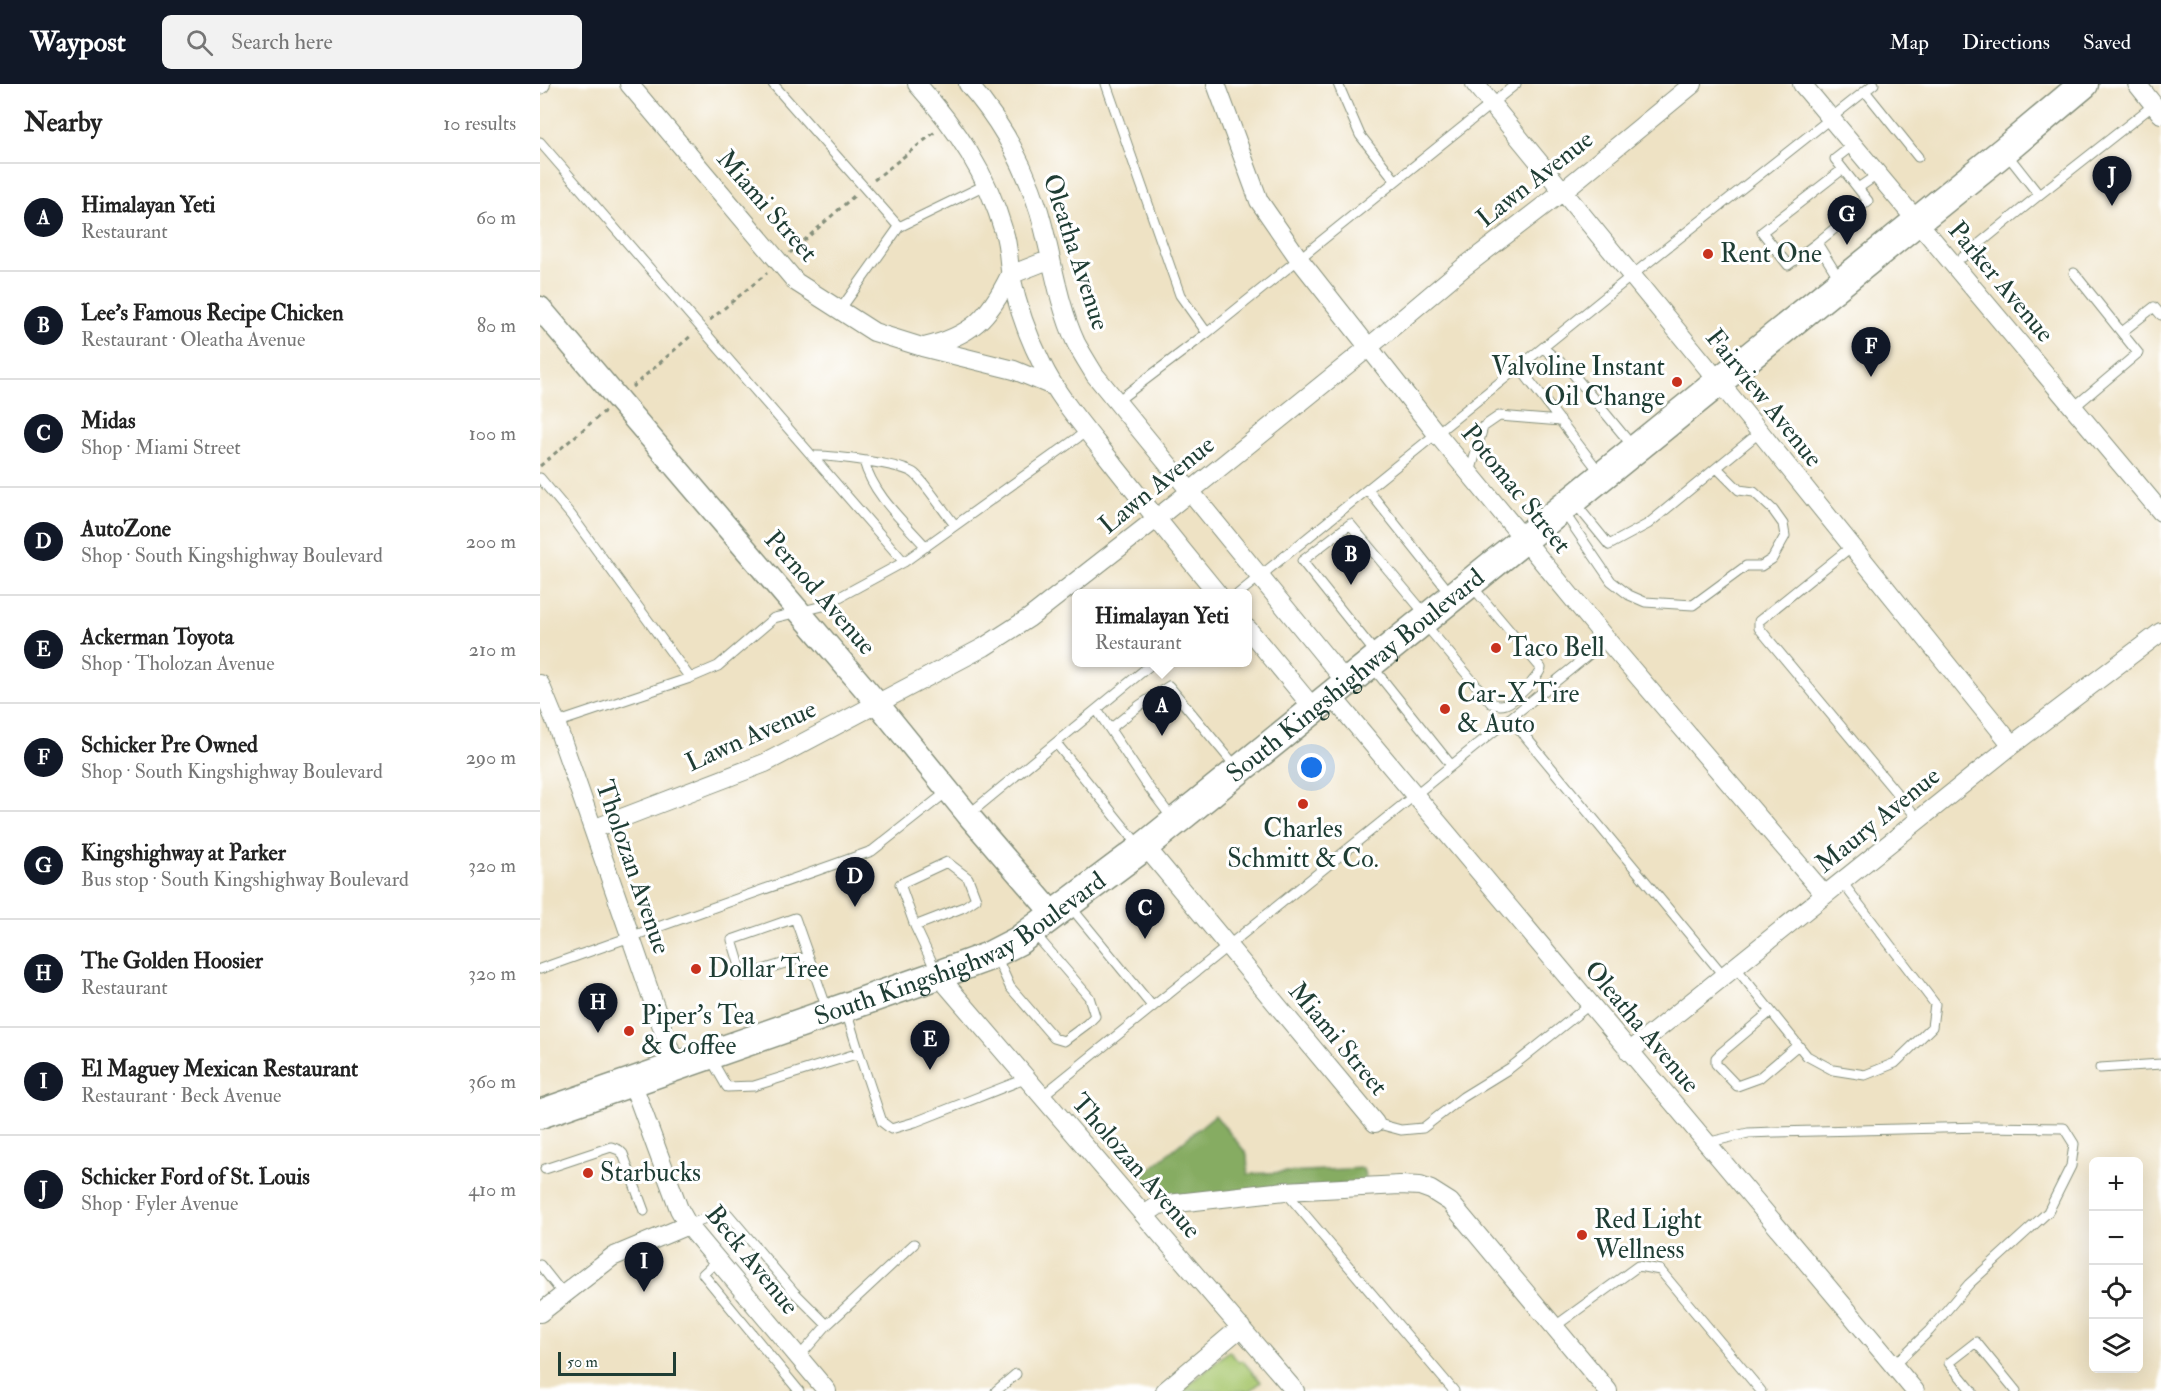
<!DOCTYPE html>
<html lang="en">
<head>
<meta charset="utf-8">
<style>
  body { margin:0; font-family:"IM FELL Double Pica",serif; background:#f2f2f2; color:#222 }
  .controls { position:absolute; right:18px; bottom:18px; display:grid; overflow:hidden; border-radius:9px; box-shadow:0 6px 24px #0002 }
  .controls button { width:54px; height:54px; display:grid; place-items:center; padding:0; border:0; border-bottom:2px solid #e0e0e0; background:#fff; color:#222; font:30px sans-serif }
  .scale { position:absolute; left:18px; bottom:15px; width:118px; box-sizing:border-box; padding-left:6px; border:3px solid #1f3d34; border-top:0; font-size:16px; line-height:21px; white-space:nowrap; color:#1f3d34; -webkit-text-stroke:4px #fff; paint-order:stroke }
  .you { position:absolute; left:772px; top:684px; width:21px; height:21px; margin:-15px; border:4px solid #fff; border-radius:50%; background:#1a73e8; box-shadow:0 0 0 9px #1a73e833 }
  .badge { display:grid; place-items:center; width:39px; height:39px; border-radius:50%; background:#111827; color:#fff; font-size:20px; font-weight:700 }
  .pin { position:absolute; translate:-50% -50px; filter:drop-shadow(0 2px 3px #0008) }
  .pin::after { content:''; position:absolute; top:32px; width:21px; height:18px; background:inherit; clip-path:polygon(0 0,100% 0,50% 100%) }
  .popup { position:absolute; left:532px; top:505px; width:180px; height:78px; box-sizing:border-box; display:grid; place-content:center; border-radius:9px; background:#fff; filter:drop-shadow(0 2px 4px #0005); font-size:20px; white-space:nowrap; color:#767676 }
  .popup b { font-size:22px; color:#222 }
  .popup::after { content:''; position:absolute; left:50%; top:100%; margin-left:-12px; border:12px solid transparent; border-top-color:#fff }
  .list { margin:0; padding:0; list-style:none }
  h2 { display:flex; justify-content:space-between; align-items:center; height:78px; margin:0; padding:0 24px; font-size:26px }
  h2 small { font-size:20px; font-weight:400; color:#767676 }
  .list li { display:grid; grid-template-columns:39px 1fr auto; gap:18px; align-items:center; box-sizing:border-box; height:108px; padding:0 24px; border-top:2px solid #e0e0e0 }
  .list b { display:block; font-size:22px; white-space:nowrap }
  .list p { margin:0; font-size:20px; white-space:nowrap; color:#767676 }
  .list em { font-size:20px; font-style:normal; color:#767676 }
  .icon { flex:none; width:33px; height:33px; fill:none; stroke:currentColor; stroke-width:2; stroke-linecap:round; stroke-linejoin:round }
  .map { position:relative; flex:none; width:1621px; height:1307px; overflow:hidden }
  header { display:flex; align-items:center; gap:36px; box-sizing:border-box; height:84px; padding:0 30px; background:#111827; color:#fff }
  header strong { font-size:28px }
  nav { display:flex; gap:33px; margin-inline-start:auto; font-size:21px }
  .search { width:420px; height:54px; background:#f2f2f2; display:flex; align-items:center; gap:15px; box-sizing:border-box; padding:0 21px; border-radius:9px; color:#767676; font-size:22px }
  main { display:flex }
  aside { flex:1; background:#fff }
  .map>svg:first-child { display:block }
</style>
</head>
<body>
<header>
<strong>Waypost</strong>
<div class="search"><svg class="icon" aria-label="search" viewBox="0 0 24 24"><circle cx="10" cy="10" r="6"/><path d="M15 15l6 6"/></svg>Search here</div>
<nav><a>Map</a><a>Directions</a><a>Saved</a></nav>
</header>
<main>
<aside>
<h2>Nearby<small>10 results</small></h2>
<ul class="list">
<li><span class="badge">A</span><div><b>Himalayan Yeti</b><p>Restaurant</p></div><em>60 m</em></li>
<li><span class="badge">B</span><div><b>Lee's Famous Recipe Chicken</b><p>Restaurant · Oleatha Avenue</p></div><em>80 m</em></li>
<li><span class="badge">C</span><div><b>Midas</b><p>Shop · Miami Street</p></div><em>100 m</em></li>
<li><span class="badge">D</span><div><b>AutoZone</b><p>Shop · South Kingshighway Boulevard</p></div><em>200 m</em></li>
<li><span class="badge">E</span><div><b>Ackerman Toyota</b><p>Shop · Tholozan Avenue</p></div><em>210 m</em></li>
<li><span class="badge">F</span><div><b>Schicker Pre Owned</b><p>Shop · South Kingshighway Boulevard</p></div><em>290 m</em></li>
<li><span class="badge">G</span><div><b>Kingshighway at Parker</b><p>Bus stop · South Kingshighway Boulevard</p></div><em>320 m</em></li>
<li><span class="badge">H</span><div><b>The Golden Hoosier</b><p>Restaurant</p></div><em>320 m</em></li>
<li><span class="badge">I</span><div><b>El Maguey Mexican Restaurant</b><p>Restaurant · Beck Avenue</p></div><em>360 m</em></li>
<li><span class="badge">J</span><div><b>Schicker Ford of St. Louis</b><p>Shop · Fyler Avenue</p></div><em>410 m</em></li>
</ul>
</aside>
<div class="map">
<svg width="1621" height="1307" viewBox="0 0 1621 1307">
  <rect width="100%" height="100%" fill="#fff"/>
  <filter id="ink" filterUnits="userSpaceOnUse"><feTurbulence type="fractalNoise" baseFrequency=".0167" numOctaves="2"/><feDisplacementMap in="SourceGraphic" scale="12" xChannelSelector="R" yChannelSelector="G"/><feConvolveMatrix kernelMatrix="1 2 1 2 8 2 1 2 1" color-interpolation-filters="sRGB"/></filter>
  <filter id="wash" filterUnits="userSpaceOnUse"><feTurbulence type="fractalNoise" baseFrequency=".008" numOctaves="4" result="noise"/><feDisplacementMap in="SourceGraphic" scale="24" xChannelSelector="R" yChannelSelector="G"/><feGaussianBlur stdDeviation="1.35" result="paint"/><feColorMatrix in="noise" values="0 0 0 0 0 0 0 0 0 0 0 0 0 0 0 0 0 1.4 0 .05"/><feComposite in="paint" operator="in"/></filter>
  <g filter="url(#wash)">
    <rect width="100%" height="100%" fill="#eee2c4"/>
    <path fill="#a9c86f" stroke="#648252" stroke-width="1.5" d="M689 1267 699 1278 702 1276 721 1298 710 1307H642Z"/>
    <path fill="#86ac62" stroke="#52744b" stroke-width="1.5" d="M675 1031 707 1070 708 1090 823 1084 827 1099 618 1114 601 1092Z"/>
  </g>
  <g filter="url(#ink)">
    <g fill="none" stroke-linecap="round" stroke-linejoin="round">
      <defs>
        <path id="service" d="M233 0 359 143
          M566 0 640 211 667 249
          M798 0 820 51 855 96
          M1325 7 1378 73
          M0 58 364 478
          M1466 69 1499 111 1616 19
          M1318 104 1337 91
          M1277 159 1328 117 1295 75 1313 61
          M1423 173 1499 111
          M1300 196 1277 159 1248 181 1222 148 1303 85
          M300 226 359 143 447 100
          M1582 248 1614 223 1621 231
          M1003 264 1029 285 1094 364
          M979 283 1061 390
          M576 318 667 249 976 0
          M1533 324 1598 269 1534 189
          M272 372C289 371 364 380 375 390 387 401 404 428 415 441
          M324 377C333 411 363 437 386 463
          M930 389 943 343 959 332 1021 337
          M0 394 31 431 150 594
          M828 406 910 509
          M1034 418 1069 461 1108 440 1220 348
          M1023 427 1071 497 1089 511 1105 518 1153 521 1206 482H1221L1232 475 1245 452 1243 440 1233 426 1214 408 1199 406 1177 384
          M1312 462 1219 537V544L1379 736
          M698 510 1105 181 1334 0
          M884 539 951 619C956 621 960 622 966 620 976 616 998 594 1001 584L931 501
          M837 571 762 477 810 440 886 531
          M831 581 911 681
          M557 626 607 701 632 734
          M970 634 1184 892
          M16 639 150 594 178 582 234 534 283 522 364 478 547 347
          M570 645 600 621 629 602 697 684
          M516 659 600 763
          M428 731 614 578
          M530 822 612 922
          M375 842 424 823 436 815 428 794 407 778 360 800 375 842 397 889
          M268 872 203 892 192 856 255 834 287 925
          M456 872 470 903 514 954 524 957 547 940 555 932 549 913 494 849
          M1196 884 1267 972 1293 986 1325 991 1355 979 1392 943 1395 920 1302 798
          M0 885 332 767 408 707
          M1230 928 1181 969 1176 974V980L1197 1002 1219 994 1258 961
          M319 969 342 1038 351 1045 375 1038 487 994
          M171 975 187 1003 214 1002 319 969 306 927
          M1560 984 1621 980
          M502 1012 1067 556
          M835 1039 861 1046 883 1044 923 1013 970 984 1049 921
          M1166 1059 1208 1049 1235 1048 1443 1043 1524 1044 1534 1060 1531 1082 1508 1128 1429 1200 1389 1247 1353 1282
          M5 1085 71 1063 79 1066 83 1070 104 1127
          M745 1107 914 1307
          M148 1141 171 1132 188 1130 254 1208 287 1241 374 1160
          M177 1177 163 1190 259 1307
          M0 1181 23 1210
          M1014 1243 1098 1182 1120 1186 1221 1307
          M259 1273 287 1241
          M456 1307 476 1290
          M1432 1307 1409 1279 1436 1258 1476 1307"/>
        <path id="minor" d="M89 0 256 198 334 248 382 263 474 286 515 303
          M377 0C417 45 447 89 464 148 469 163 468 177 471 192 477 221 488 252 501 278 517 312 543 342 566 371 603 418 640 464 678 510
          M428 0C461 37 484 80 499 127 512 171 517 218 536 259 542 270 549 281 555 291L806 598
          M676 0 719 117 759 175 897 350 1067 556 1285 811
          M935 0 1220 348 1472 661
          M1262 0 1621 428
          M1597 0 1621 30
          M0 1 1 0
          M384 263C431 252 449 234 470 191L511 175
          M708 545 774 625
          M0 600 16 639 136 983
          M791 611 1375 1307
          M53 745 225 679 444 563 489 534 616 435 829 263 924 183 1023 107 1153 0
          M605 762 835 1039
          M398 891 755 1307
          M1089 968 1472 661 1621 548
          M92 998 139 1125 148 1141 287 1307
          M604 1131 619 1121 745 1107 860 1101 880 1102 891 1106 910 1118 1068 1307
          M0 1229 72 1173 148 1141
          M625 1307 701 1243"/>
        <path id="tertiary" d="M0 224 338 620 428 731 514 831"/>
        <g id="primary">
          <path id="s1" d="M0 1030 398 891 447 873 478 857 605 762 1464 67 1544 0"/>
        </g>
      </defs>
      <use href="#service" stroke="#86907c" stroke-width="11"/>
      <use href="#minor" stroke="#86907c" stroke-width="20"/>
      <use href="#tertiary" stroke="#86907c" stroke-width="25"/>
      <use href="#primary" stroke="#86907c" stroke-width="31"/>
      <path stroke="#86907c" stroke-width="3" stroke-dasharray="4.5 4.5" stroke-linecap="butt" d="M334 96 395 48
        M250 169 315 111
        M170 236 227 189
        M92 303 153 250
        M0 382 65 327"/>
      <use href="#service" stroke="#fff" stroke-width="9"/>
      <use href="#minor" stroke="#fff" stroke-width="18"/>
      <use href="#tertiary" stroke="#fff" stroke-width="22"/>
      <use href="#primary" stroke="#fff" stroke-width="28"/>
    </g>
  </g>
  <g fill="#c8321e" stroke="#fff" stroke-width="2">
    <circle cx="1168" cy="170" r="6"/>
    <circle cx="1137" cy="298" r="6"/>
    <circle cx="956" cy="564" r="6"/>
    <circle cx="905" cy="625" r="6"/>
    <circle cx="763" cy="720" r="6"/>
    <circle cx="156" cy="885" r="6"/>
    <circle cx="89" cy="947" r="6"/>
    <circle cx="48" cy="1089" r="6"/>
    <circle cx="1042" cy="1151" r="6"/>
  </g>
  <g text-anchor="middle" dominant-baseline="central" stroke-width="6" stroke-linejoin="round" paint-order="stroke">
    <g font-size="26" fill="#1f3d34" stroke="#fff">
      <text transform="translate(995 95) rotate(-38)">Lawn Avenue</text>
      <text transform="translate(227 122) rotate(49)">Miami Street</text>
      <text transform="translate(536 168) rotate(72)">Oleatha Avenue</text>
      <text transform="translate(1461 198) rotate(50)">Parker Avenue</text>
      <text transform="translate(1224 314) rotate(51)">Fairview Avenue</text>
      <text transform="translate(617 401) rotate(-39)">Lawn Avenue</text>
      <text transform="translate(976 405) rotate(51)">Potomac Street</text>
      <text transform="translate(280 509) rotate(49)">Pernod Avenue</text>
      <text stroke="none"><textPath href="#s1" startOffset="938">South Kingshighway Boulevard</textPath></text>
      <text transform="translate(211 652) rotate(-24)">Lawn Avenue</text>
      <text transform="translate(1338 736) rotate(-39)">Maury Avenue</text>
      <text transform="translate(93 783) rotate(71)">Tholozan Avenue</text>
      <text stroke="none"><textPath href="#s1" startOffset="453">South Kingshighway Boulevard</textPath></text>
      <text transform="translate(1102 943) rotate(50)">Oleatha Avenue</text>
      <text transform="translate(798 955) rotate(50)">Miami Street</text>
      <text transform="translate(596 1082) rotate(49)">Tholozan Avenue</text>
      <text transform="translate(212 1176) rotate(51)">Beck Avenue</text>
    </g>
    <g font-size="26" fill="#1f3d34" stroke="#fff" text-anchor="start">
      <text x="1180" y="170">Rent One</text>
      <text x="1125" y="283" text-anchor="end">Valvoline Instant<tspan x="1125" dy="30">Oil Change</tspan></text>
      <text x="968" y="564">Taco Bell</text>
      <text x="917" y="610">Car-X Tire<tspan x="917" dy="30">&amp; Auto</tspan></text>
      <text x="763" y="745" text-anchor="middle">Charles<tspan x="763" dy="30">Schmitt &amp; Co.</tspan></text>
      <text x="168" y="885">Dollar Tree</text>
      <text x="101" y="932">Piper’s Tea<tspan x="101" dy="30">&amp; Coffee</tspan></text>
      <text x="60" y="1089">Starbucks</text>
      <text x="1054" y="1136">Red Light<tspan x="1054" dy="30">Wellness</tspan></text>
    </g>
  </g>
</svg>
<div class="controls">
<button>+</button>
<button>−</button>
<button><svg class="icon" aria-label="locate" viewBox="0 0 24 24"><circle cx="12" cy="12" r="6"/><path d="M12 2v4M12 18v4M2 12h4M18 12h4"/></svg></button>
<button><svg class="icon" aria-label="layers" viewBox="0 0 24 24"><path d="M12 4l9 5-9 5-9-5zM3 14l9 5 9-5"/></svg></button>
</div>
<div class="scale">50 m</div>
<div class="you"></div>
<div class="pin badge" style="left:622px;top:652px">A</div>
<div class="popup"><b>Himalayan Yeti</b>Restaurant</div>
<div class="pin badge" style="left:811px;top:501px">B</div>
<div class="pin badge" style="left:605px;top:855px">C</div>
<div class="pin badge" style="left:315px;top:823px">D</div>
<div class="pin badge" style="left:390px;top:986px">E</div>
<div class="pin badge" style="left:1331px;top:293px">F</div>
<div class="pin badge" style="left:1307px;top:161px">G</div>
<div class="pin badge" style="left:58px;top:949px">H</div>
<div class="pin badge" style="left:104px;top:1208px">I</div>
<div class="pin badge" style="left:1572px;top:122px">J</div>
</div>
</main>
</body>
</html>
